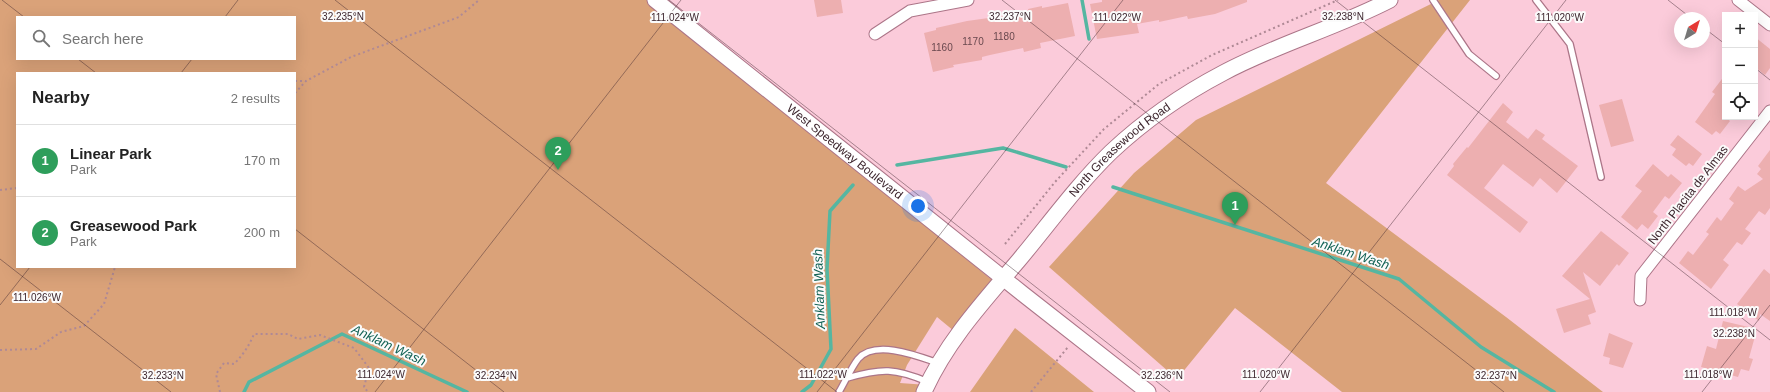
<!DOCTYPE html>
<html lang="en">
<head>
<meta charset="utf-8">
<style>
  body { margin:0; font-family:Helvetica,sans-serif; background:#f2f2f2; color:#222 }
  .controls { position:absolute; right:12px; top:12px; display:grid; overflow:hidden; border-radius:0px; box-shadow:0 4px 16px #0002 }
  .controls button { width:36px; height:36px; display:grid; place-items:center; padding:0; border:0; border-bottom:1px solid #e0e0e0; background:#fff; color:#222; font:20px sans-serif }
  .compass { position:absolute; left:1674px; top:12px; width:36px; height:36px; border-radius:50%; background:#fff; box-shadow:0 4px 16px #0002; rotate:38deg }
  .you { position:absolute; left:918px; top:206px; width:14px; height:14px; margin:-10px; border:3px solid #fff; border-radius:50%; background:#1a73e8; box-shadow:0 0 0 6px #1a73e833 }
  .badge { display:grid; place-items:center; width:26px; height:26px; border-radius:50%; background:#1a73e8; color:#fff; font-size:13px; font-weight:700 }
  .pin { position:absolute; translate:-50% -33px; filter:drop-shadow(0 1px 2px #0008) }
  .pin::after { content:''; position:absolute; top:21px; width:14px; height:12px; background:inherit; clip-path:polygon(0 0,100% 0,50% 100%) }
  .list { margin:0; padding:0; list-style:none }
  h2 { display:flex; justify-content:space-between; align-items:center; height:52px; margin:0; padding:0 16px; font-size:17px }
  h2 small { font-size:13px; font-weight:400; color:#767676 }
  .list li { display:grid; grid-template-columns:26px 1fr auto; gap:12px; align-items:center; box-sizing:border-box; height:72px; padding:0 16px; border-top:1px solid #e0e0e0 }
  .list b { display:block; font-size:15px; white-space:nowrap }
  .list p { margin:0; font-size:13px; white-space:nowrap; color:#767676 }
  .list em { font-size:13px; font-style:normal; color:#767676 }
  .icon { flex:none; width:22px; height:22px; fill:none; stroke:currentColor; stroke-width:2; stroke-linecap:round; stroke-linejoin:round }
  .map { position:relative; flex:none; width:1770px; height:392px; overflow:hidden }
  .search { position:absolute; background:#fff; box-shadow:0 4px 16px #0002; left:16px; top:16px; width:280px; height:44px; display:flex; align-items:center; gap:10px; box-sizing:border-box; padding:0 14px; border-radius:0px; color:#767676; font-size:15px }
  .panel { position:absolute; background:#fff; box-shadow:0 4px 16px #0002; left:16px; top:72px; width:280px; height:196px; border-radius:0px }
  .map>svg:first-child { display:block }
</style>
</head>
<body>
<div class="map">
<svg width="1770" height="392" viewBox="0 0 1770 392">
  <rect width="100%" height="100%" fill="#fbcbda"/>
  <path fill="#daa279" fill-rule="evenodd" d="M0 0H652L998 285 960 336 937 317 907 365 900 383 927 385 925 392H0ZM17 17H295V59H17ZM17 73H295V267H17Z
    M1439 0H1470L1326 183 1506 317 1603 392H1342L1235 308 1177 379 1049 267 1134 173 1196 120Z
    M1015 328 1094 392H970Z"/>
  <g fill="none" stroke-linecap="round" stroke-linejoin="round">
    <path stroke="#55b6a1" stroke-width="3.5" d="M1082 0 1089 39
      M897 165 1003 148 1066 167
      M1113 187 1399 279 1481 347 1554 392
      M244 392 249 382 342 334 467 392
      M802 392 811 385 831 349 827 269 830 211 853 185"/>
  </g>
  <path fill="#edafb0" d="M814 0H841L843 13 817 17Z
    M1102 0H1247V2L1215 14 1188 19 1187 16 1159 22V20L1137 24 1139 33 1097 39 1090 4 1102 2Z
    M1068 3 1075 36 1040 43 1041 48 1024 52 1023 48 990 55 982 57V60L953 65 954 67 933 72 924 33 936 30V28L967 21 1010 15V18L1029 14 1028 9 1042 6V8Z
    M1755 37 1770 49V68L1765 75 1755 67Z
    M1725 75V117L1730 121 1720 134 1716 131 1712 135 1695 122 1715 94 1712 92Z
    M1622 99 1634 141 1611 147 1599 105Z
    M1503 103 1513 112 1506 122 1528 139 1536 129 1545 135 1542 139 1578 166 1557 193 1540 178 1533 187 1503 164 1484 188 1528 222 1520 233 1447 175 1454 166 1453 164 1467 147 1468 148Z
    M1678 135 1702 154 1693 166 1689 163 1686 166 1672 155 1676 149 1670 145Z
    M1770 150V208L1765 215 1759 211 1745 229 1751 233 1742 245 1737 242 1723 260 1729 265 1711 289 1679 263 1688 251 1693 255 1709 234 1706 232 1717 217 1721 221 1734 203 1729 199 1738 186 1745 191 1763 179 1757 174 1761 169 1758 166Z
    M1653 164 1668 177 1671 174 1682 183 1669 199 1665 196 1653 212 1658 216 1648 229 1642 224 1637 230 1621 217 1642 191 1635 186Z
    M1601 231 1629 253 1619 266 1617 264 1600 286 1583 272 1596 312 1588 315 1591 324 1564 333 1556 309 1590 299 1562 276Z
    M1764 269 1770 274V321L1760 314 1759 321 1737 304Z
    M1723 321 1757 329 1749 358 1753 359 1749 371 1741 369 1738 377 1701 367 1707 346 1716 349Z
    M1609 333 1633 343 1623 368 1609 364 1610 358 1603 356Z"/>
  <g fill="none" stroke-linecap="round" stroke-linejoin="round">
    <defs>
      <path id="lane" d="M1433 0 1469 54 1496 76
        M1536 0 1570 44 1601 177
        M847 378C882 368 895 368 928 382
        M839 392C845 382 851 368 858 359 875 339 918 356 938 363"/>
      <path id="street" d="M1738 0 1770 25
        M875 34 910 11 968 0
        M1640 300 1641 276 1770 111"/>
      <g id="secondary">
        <path id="s1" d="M655 0 1023 294 1148 392"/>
        <path id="s2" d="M924 392C946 342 984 301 1019 260 1049 224 1077 185 1111 152 1144 121 1183 94 1223 73 1277 44 1336 28 1390 0"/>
      </g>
    </defs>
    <use href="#lane" stroke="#ac7588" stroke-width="8"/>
    <use href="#street" stroke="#ac7588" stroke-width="13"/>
    <use href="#secondary" stroke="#ac7588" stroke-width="17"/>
    <path stroke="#af8995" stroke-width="2" stroke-dasharray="2 3" stroke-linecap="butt" d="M295 81H306
      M295 93 306 81 351 57 459 17 479 0
      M0 190 17 188
      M1005 244 1055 182 1104 129 1159 84 1212 55 1338 0
      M0 350 36 349 61 332 84 326 104 304 115 267
      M220 392 216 374 224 363 234 364C243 355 249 346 254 334H288L298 339 320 335 354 348 369 368 364 387 368 392
      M1031 392 1068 347"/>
    <use href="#lane" stroke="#fff" stroke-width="5.5"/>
    <use href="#street" stroke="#fff" stroke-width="11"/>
    <use href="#secondary" stroke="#fff" stroke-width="15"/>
  </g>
  <path fill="none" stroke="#3d262e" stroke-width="1" stroke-opacity="0.45" d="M2 0 24 17M335 0 837 392M669 0 1170 392M1002 0 1504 392M1335 0 1770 340M1668 0 1691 18M225 17 238 0M1704 28 1725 44M78 59 96 73M1755 68 1770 80M181 73 192 59M295 229 504 392M0 259 171 392M0 305 30 267M375 392 681 0M817 392 1123 0M1260 392 1566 0M1702 392 1770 305"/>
  <g text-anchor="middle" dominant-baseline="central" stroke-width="4" stroke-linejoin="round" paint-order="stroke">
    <g font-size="10" fill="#69484e">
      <text x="1004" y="36">1180</text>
      <text x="973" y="41">1170</text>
      <text x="942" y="47">1160</text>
    </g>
    <g font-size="12" fill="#3d262e" stroke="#fbfbfb">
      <text stroke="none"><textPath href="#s1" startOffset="243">West Speedway Boulevard</textPath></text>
      <text stroke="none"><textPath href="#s2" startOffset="313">North Greasewood Road</textPath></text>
      <text transform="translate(1688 195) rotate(-52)">North Placita de Almas</text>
    </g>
    <g font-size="13" font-style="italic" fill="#126254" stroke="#fbfbfb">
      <text transform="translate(1351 253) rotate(18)">Anklam Wash</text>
      <text transform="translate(819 289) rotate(-92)">Anklam Wash</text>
      <text transform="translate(389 345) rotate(25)">Anklam Wash</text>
    </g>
  </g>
  <g font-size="10" text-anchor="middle" fill="#3d262e" stroke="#fbfbfb" stroke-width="4" stroke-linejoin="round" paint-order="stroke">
    <text x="343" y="20">32.235°N</text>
    <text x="1010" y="20">32.237°N</text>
    <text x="1343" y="20">32.238°N</text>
    <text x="675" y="21">111.024°W</text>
    <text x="1117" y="21">111.022°W</text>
    <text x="1560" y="21">111.020°W</text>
    <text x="37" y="301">111.026°W</text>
    <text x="1733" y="316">111.018°W</text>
    <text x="1734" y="337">32.238°N</text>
    <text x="381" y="378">111.024°W</text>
    <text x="823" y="378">111.022°W</text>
    <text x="1266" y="378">111.020°W</text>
    <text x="1708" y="378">111.018°W</text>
    <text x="163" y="379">32.233°N</text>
    <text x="496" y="379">32.234°N</text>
    <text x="1162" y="379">32.236°N</text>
    <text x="1496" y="379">32.237°N</text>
  </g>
</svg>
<div class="controls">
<button>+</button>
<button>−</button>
<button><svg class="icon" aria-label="locate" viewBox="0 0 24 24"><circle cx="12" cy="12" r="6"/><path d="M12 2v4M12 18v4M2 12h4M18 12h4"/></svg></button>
</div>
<svg class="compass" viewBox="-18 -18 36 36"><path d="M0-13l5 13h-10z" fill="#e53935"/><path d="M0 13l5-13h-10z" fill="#767676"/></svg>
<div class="you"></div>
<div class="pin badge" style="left:1235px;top:225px;background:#2e9e5b">1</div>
<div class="pin badge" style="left:558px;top:170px;background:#2e9e5b">2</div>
<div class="search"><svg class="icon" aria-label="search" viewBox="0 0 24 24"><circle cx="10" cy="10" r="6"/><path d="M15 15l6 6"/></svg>Search here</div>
<section class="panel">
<h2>Nearby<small>2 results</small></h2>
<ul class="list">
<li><span class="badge" style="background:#2e9e5b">1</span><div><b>Linear Park</b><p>Park</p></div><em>170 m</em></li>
<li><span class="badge" style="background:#2e9e5b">2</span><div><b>Greasewood Park</b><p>Park</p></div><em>200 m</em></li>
</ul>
</section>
</div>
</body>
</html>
